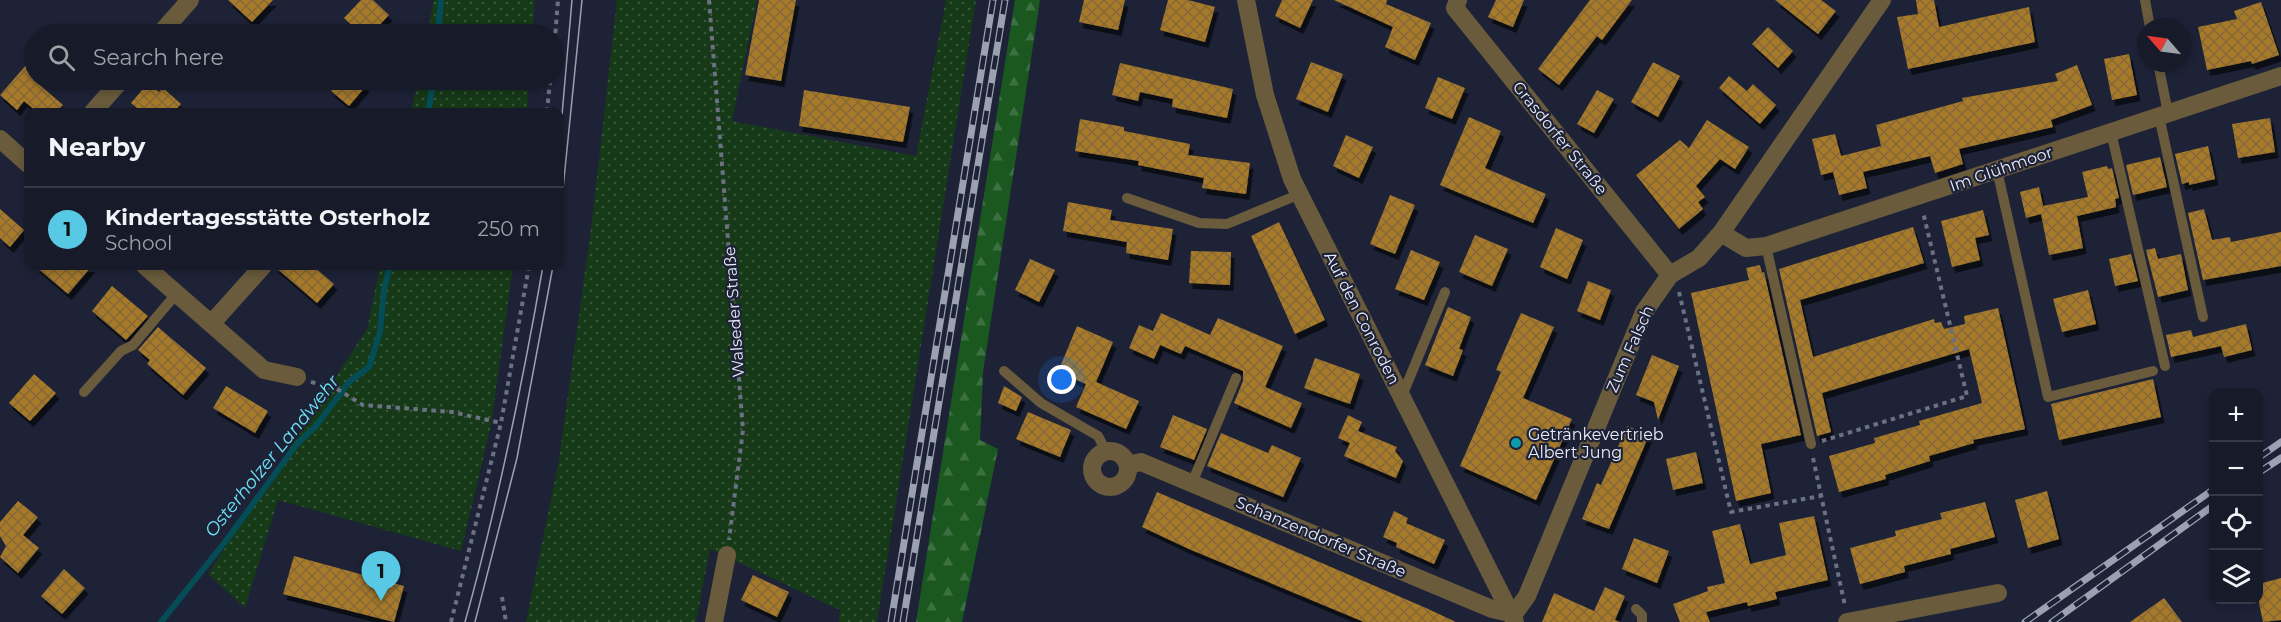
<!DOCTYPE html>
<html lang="en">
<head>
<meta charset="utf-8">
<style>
  body { margin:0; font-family:Montserrat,sans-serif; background:#1f2331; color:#f1f3f6 }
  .controls { position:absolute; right:18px; bottom:18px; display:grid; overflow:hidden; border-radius:12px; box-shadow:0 3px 9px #0003 }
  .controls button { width:54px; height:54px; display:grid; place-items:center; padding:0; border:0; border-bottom:2px solid #353846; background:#161a29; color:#f1f3f6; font:30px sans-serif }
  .compass { position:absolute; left:2137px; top:18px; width:54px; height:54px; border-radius:50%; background:#161a29; box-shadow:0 3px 9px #0003; rotate:298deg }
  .you { position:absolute; left:1062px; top:380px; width:21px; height:21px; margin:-15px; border:4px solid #fff; border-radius:50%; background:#1a73e8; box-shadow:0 0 0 9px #1a73e833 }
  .badge { display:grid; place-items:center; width:39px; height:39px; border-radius:50%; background:#58c9e4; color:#111; font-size:20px; font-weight:700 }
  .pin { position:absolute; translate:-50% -50px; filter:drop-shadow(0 2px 3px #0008) }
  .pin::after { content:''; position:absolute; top:32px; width:21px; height:18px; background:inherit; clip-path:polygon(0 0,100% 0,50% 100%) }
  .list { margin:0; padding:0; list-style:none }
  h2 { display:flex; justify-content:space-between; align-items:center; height:78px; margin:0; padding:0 24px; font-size:26px }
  h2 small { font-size:20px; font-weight:400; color:#9ea1a8 }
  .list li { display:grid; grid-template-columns:39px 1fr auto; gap:18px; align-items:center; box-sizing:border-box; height:84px; padding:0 24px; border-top:2px solid #353846 }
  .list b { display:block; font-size:22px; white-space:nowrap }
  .list p { margin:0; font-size:20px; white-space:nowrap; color:#9ea1a8 }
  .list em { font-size:20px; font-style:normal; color:#9ea1a8 }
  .icon { flex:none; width:33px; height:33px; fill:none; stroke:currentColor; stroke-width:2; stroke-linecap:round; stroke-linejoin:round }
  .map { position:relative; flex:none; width:2281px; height:622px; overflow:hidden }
  .search { position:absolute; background:#161a29; box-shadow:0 3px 9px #0003; left:24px; top:24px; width:540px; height:66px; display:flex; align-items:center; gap:15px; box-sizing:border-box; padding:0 21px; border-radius:33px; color:#9ea1a8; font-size:22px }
  .panel { position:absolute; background:#161a29; box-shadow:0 3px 9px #0003; left:24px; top:108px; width:540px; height:162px; border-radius:12px }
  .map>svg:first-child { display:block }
</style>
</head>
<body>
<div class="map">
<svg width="2281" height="622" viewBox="0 0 2281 622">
  <defs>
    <pattern id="grass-dots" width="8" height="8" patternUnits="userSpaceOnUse" patternTransform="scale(1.5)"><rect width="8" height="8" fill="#163917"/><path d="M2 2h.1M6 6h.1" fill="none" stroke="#38563a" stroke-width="1.8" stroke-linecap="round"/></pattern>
    <pattern id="forest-firs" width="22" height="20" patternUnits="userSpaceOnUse" patternTransform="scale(1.5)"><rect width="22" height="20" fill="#1b581f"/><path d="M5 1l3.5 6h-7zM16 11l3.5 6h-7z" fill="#3c7040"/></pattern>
    <pattern id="building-cross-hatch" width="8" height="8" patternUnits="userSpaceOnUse" patternTransform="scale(1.5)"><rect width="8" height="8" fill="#a77a2b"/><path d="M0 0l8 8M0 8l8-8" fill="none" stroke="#856836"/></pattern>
    <filter id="shadow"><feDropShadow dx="3.5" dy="6" stdDeviation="0" flood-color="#0009"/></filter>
  </defs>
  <rect width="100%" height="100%" fill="#1d2237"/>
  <path fill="url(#grass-dots)" d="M434 0H535L532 34H427Z
    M617 0H757L732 121 916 156 946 0H976L877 622H839L840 610 710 549 696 622H526L559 460 592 221Z
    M418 80H529L527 112H411Z
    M380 266H513L491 426 461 551 278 500 245 608 208 574 367 329Z"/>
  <path fill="url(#forest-firs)" d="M1015 0H1040L983 372 980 440 998 449 962 622H916Z"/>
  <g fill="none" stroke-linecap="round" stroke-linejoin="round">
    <path stroke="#044d57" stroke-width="6" d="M438 34 441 0
      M428 112 434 80
      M161 622 225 542 297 444 316 426 349 382 369 367 380 332 384 289 390 266"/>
  </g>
  <path fill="url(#building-cross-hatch)" filter="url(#shadow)" d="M228 0H273L252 22Z
    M361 0H373L389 15 371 34H361L344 18Z
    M759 0H796L781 81 745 75Z
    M1084 0H1125L1118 30 1079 22Z
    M1168 0H1188L1215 7 1205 42 1160 30Z
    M1282 0H1313L1300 28 1275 16Z
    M1334 0H1387L1386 4 1431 23 1415 60 1385 47 1393 27Z
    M1496 0H1524L1513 27 1488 17Z
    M1590 0H1632L1602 40 1597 36 1559 85 1538 69Z
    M1775 0H1821L1836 11 1818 34Z
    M1916 0H1934L1939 27 2029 7 2035 42 1908 69 1897 17 1918 14Z
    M2261 2 2279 55 2252 64 2251 61 2207 70 2198 27 2237 19 2234 11Z
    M1768 27 1793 51 1778 68 1752 44Z
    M2129 54 2137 95 2112 100 2104 59Z
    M34 56V80L63 105 56 112H37L24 101 17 110 0 95Z
    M1311 62 1343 74 1328 112 1296 99Z
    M1653 62 1680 76 1658 117 1631 102Z
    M1120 63 1233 89 1227 118 1172 107 1173 99 1140 92 1138 101 1112 95Z
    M2077 65 2092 105 2051 120 2053 127 1959 149 1963 164 1935 173 1930 156 1863 172 1867 188 1839 195 1833 172 1821 175 1812 139 1835 134 1841 156 1881 146 1876 125 1963 101 1962 98 2058 81 2055 74Z
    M1729 76 1747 91 1753 84 1776 105 1760 124 1719 88Z
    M1438 77 1465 88 1452 119 1425 108Z
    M341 80H359L366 86 349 106 331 91Z
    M148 83 159 92 163 88 181 104 174 112H142L131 103Z
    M804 90 910 107 903 142 799 126Z
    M1597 90 1614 99 1594 133 1577 124Z
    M1469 117 1501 131 1485 168 1546 194 1533 223 1440 185Z
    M2270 118 2275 152 2238 158 2232 124Z
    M1080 119 1124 127V131L1190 144 1188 155 1250 163 1246 194 1202 188 1204 178 1138 165 1139 161 1075 151Z
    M1707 120 1749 147 1735 169 1720 159 1696 186 1705 197 1698 202 1703 209 1679 229 1636 175 1680 140 1689 148Z
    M1346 135 1373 147 1359 178 1333 166Z
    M2208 146 2215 179 2189 185V182L2182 184 2175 154Z
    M2160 157 2167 187 2133 195 2126 165Z
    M2107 166 2108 169 2112 168 2119 198 2115 199 2116 207 2077 216 2083 248 2049 255 2041 214 2026 218 2020 192 2039 187 2043 206 2088 197 2082 172Z
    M1390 195 1415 205 1395 254 1370 244Z
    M1068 202 1112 210 1110 220 1173 229 1168 260 1126 253 1127 242 1063 231Z
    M0 209 24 230 10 247 0 238Z
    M2204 209 2212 240 2230 237 2231 242 2281 232V266L2203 280 2188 213Z
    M1983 210 1989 235 1975 238 1980 260 1952 267 1941 221Z
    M1279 222 1325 320 1295 334 1251 236Z
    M1913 227 1924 263 1800 300 1813 357 1934 319 1935 323 1941 322 1944 329 1965 324 1964 316 1998 308 2025 429 1973 440 1974 443 1929 456 1930 461 1885 475 1886 479 1839 492 1829 456 1875 443 1874 438 1920 425 1919 421 1982 403 1969 349 1822 393 1831 432 1817 436 1779 269Z
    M1556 228 1583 240 1567 279 1540 267Z
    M1475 235 1508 249 1492 286 1459 272Z
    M2155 248 2158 259 2181 254 2188 290 2158 297 2146 250Z
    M1411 250 1440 262 1424 300 1395 289Z
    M1191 251 1231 252 1230 285 1189 283Z
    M2131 254 2138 281 2115 286 2109 259Z
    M1030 259 1055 270 1039 302 1015 290Z
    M1760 265 1762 273 1764 272 1801 435 1761 444 1771 493 1736 501 1691 293 1749 280 1746 268Z
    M35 266H92L68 294Z
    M274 266H313L334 284 317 303Z
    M1588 281 1611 290 1600 320 1577 311Z
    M112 286 148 316 126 340 92 311Z
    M2088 290 2096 324 2062 332 2053 299Z
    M1448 307 1471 317 1459 349 1463 350 1453 376 1425 365Z
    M1161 313 1210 335 1218 318 1283 346 1265 387 1302 403 1291 428 1234 403 1243 381V371L1185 346 1181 354 1160 345 1154 359 1129 348 1139 325 1153 331Z
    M1521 313 1554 327 1523 398 1572 419 1536 500 1460 466 1501 372 1496 370Z
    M2246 324 2252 350 2224 357 2221 346 2171 357 2166 335 2191 330 2193 337Z
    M1077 326 1113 342 1096 382 1139 401 1126 429 1076 407 1086 384 1058 372Z
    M158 327 206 368 183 395 147 364 150 360 138 350Z
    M1652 355 1679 366 1658 420 1654 402 1636 395Z
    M1315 358 1360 374 1350 404 1304 388Z
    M34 374 56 393 30 421 9 403Z
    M2153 379 2161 417 2059 440 2051 404Z
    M226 386 268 411 255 433 213 408Z
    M1004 386 1022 397 1016 411 998 403Z
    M1028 412 1071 430 1060 457 1016 439Z
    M1173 415 1207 429 1194 460 1160 447Z
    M1348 415 1362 422 1358 431 1397 447 1395 451 1403 461 1396 478 1344 456 1350 443 1338 438Z
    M1627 426 1649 435 1609 529 1582 519 1597 483 1601 485Z
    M1221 433 1268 453 1272 445 1301 458 1283 497 1207 466Z
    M1696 452 1703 483 1673 490 1666 459Z
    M2047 491 2059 539 2028 548 2015 500Z
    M1157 492 1426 608 1456 622H1364L1189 549 1142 527Z
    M18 501 38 517 23 535 39 548 18 573 0 557 6 546 0 536V522Z
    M1985 502 1995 537 1950 549 1951 554 1904 566 1905 572 1860 584 1850 548 1896 536 1895 531 1942 519 1940 513Z
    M1394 511 1408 518 1406 523 1445 540 1434 564 1396 547 1397 543 1383 537Z
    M1814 516 1828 580 1775 592 1777 599 1748 606 1747 602 1706 612 1710 622H1680L1673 604 1708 591 1707 587 1725 583 1712 531 1740 524 1750 564 1786 555 1779 523Z
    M1634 538 1669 551 1657 583 1622 569Z
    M294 556 404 586 394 622 283 594Z
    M64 569 85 588 62 614 41 596Z
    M753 575 789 592 777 617 741 600Z
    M2281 578V620L2263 622 2259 603V584Z
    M1605 587 1625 596 1615 620 1620 622H1542L1554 593 1594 611Z
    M2164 598 2182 622H2130Z"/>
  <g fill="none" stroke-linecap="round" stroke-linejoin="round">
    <path stroke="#6b7083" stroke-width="4" stroke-dasharray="4.5 4.5" stroke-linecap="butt" d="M709 0 743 430 729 540
      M554 51 558 0
      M547 112 550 80
      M1679 292 1731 512 1821 496
      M311 382 337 389 363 405 452 412 501 423
      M1822 441 1967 396 1923 212
      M1813 458 1845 606
      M502 597 506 622
      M451 622 501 423 529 266"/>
    <path stroke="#695b3c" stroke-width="10" d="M2145 0 2150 27
      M2158 63 2168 113
      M2159 116 2203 317
      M2111 132 2165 366
      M1997 170 2048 397 2153 371
      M1127 198 1199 223 1227 224 1300 194
      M1766 246 1811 444
      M1004 371 1041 403 1098 436 1106 451
      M84 392 121 351 133 345 177 293
      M1402 396 1445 292
      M1192 483 1236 378
      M1636 609 1642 615V622"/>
    <path stroke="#695b3c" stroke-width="18" d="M1246 0 1265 95 1292 179 1515 622
      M1458 0 1455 8 1670 275
      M160 34 190 0
      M93 112 121 80
      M0 139 28 164
      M1721 233 1746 248 1766 246 2281 76
      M145 266 264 370 297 377
      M211 324 263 266
      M1092 469a18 18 0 1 1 36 0a18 18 0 1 1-36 0Z
      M1128 465 1141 462 1492 609 1514 614
      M1514 614 1527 596 1644 312 1670 275 1699 258 1721 233 1882 0
      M714 622 727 555
      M1847 622 1998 593"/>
    <path stroke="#9ca1b2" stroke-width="1.5" d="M560 138 572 0
      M560 219 582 0
      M465 622C498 504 522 386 543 266
      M475 622 517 458 553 266"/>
    <defs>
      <path id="rail" d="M2258 458 2281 442
        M2258 473 2281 458
        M891 622 993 0
        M903 622 1005 0
        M2025 622 2214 489
        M2052 622 2214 505"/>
    </defs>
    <use href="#rail" stroke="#9ca1b2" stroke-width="7"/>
    <use href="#rail" stroke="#1d2237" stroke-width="4.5" stroke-dasharray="14" stroke-linecap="butt"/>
  </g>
  <circle fill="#0f9aa8" stroke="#1d2237" stroke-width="2" cx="1516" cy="443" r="6"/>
  <g text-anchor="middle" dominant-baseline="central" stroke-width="4.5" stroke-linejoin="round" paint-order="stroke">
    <g font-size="16" fill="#e8ecfb" stroke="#1d2237">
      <text transform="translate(1560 138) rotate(51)">Grasdorfer Straße</text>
      <text transform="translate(2001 169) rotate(-19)">Im Glühmoor</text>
      <text transform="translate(734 312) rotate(-94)">Walseder Straße</text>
      <text transform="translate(1362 318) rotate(63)">Auf den Conroden</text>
      <text transform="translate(1630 349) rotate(-66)">Zum Falsch</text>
      <text transform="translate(1321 537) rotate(23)">Schanzendorfer Straße</text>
    </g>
    <g font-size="16" fill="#e8ecfb" stroke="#1d2237" text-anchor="start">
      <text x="1528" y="434">Getränkevertrieb<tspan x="1528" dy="18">Albert Jung</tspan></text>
    </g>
    <g font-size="18" font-style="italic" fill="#6be4f8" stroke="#1d2237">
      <text transform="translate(272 456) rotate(-51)">Osterholzer Landwehr</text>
    </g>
  </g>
</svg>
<div class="controls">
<button>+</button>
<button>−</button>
<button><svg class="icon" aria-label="locate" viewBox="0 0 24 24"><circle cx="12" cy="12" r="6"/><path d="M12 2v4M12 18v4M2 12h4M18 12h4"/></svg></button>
<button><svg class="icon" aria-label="layers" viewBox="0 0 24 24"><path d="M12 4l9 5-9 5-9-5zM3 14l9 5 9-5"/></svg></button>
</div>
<svg class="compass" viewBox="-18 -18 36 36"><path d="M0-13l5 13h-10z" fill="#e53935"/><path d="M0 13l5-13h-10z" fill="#9ea1a8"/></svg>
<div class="you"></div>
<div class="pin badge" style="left:381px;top:601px">1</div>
<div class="search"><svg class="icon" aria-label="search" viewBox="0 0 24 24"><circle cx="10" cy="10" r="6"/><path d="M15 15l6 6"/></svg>Search here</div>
<section class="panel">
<h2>Nearby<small></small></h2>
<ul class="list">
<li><span class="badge">1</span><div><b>Kindertagesstätte Osterholz</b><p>School</p></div><em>250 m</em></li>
</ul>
</section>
</div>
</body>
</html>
